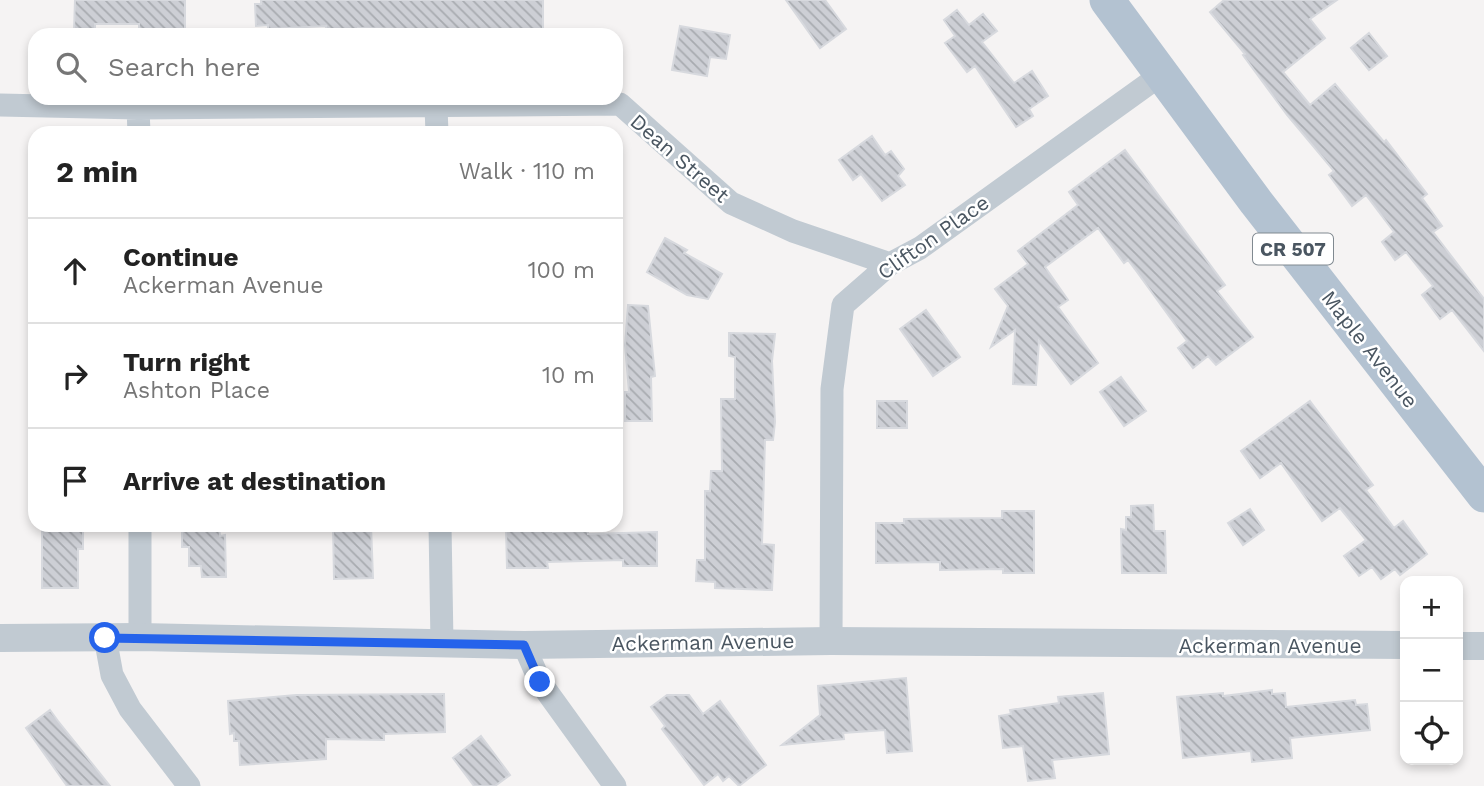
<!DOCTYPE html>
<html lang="en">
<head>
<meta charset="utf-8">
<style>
  body { margin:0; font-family:"Work Sans",sans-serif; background:#f6f6f6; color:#222 }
  .controls { position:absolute; right:21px; bottom:21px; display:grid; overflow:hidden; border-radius:14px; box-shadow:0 4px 10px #0003 }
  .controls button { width:63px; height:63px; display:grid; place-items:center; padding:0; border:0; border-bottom:2px solid #e0e0e0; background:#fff; color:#222; font:35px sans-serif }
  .stop { position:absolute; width:21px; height:21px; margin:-16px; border:5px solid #2563eb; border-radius:50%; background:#fff }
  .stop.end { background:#2563eb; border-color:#fff; box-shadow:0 2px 7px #0008 }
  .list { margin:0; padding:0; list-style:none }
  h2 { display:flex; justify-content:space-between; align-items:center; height:91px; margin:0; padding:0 28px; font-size:30px }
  h2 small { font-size:23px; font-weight:400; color:#767676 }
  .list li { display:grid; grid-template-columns:46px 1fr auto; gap:21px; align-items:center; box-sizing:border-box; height:105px; padding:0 28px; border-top:2px solid #e0e0e0 }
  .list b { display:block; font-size:26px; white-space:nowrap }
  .list p { margin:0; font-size:23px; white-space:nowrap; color:#767676 }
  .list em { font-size:23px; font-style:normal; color:#767676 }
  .icon { flex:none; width:38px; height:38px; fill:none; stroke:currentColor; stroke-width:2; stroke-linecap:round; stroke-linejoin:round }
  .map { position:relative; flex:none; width:1484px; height:786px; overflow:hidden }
  .search { position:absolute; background:#fff; box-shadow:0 4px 10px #0003; left:28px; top:28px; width:595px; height:77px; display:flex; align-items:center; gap:18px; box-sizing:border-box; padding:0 24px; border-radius:21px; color:#767676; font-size:26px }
  .panel { position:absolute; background:#fff; box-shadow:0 4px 10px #0003; left:28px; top:126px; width:595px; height:406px; border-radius:21px }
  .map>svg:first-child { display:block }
</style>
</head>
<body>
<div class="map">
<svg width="1484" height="786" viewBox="0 0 1484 786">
  <defs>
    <pattern id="building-back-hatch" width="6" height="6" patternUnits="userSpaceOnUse" patternTransform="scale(1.75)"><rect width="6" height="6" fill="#cdcfd5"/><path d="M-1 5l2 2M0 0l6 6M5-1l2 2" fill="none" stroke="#a8abb0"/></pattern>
  </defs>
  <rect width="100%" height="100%" fill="#f5f3f3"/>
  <path fill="url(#building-back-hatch)" stroke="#d7d9de" stroke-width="2" d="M75 0H185V33H139V24H95V31L74 30Z
    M261 0H543V31L448 35V30L358 28V32L326 33V26L268 29V25L256 26 255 4H261Z
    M786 0H825L846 29 820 48Z
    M1224 0H1337L1310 19 1325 38 1283 72 1310 105 1335 84 1384 142 1386 140 1427 194 1422 198 1442 226 1433 232 1484 299V351L1452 310 1440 319 1422 295 1433 286 1406 252 1395 260 1382 242 1394 232 1366 195 1352 206 1329 175 1334 171 1287 115 1243 55 1245 54 1210 12Z
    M957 10 969 25 983 14 997 31 982 42 1014 83 1032 71 1048 96 1029 109 1033 116 1016 127 975 66 967 72 945 43 955 36 944 20Z
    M680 26 730 35 726 59 710 57 707 76 672 70Z
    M1369 33 1387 56 1369 70 1351 48Z
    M872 136 885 155 891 151 904 169 898 176 905 185 882 201 861 174 853 180 839 160Z
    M1125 150 1225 285 1217 291 1253 337 1216 365 1208 356 1193 368 1178 348 1187 341 1137 272 1128 260 1124 263 1098 228 1045 267 1068 300 1058 307 1098 363 1071 384 1039 341 1036 385 1013 384 1015 330 991 347 1008 306 995 289 1028 264 1018 251 1078 205 1069 192Z
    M665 238 687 250 684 253 722 274 708 299 687 295 647 272Z
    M628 305 648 306 655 376 651 377 652 421H625V392H629L625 345Z
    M926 310 960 357 933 376 900 329Z
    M729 333 775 334 772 361 775 422 773 440H765L762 544 774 545 772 590 715 588V582L696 581 697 560H705V491H710L711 471H722L721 399H735V357L729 356Z
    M1121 377 1146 411 1124 426 1100 392Z
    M877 401H907V428H877Z
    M1310 401 1373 485 1366 490 1394 528 1403 521 1427 554 1400 575 1395 569 1381 579 1372 567 1359 576 1344 556 1366 540 1340 508 1322 521 1281 463 1260 478 1241 451Z
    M1153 505 1154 531H1165L1166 573H1122L1121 529 1126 530V517H1131V506Z
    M1250 509 1264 530 1243 545 1228 523Z
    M1002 511H1034V573H1003V569L940 570V562L876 563V523H904V519L1002 518Z
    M42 525H83V549H78V588H42Z
    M182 525H219L220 536 225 535 226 577H202L201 566H189V547H182Z
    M333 525H371L373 578 334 579Z
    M553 527V532L588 531V534L657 532V566H623V560L547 562 548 568H507L506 529Z
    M906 678 912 751 887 753 885 730 843 733 844 739 782 745 820 715 818 686Z
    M1272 690V694L1285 693 1286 707 1355 700 1356 705 1367 704 1370 730 1290 738 1292 758 1252 762 1251 751 1183 758 1177 697 1223 693V696Z
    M1103 693 1109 754 1052 760 1055 778 1028 781 1023 746 1003 748 999 716 1011 714 1010 710 1059 703 1058 697Z
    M444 694 445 732 384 734V740L326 739V759L240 765 239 741H234V733L230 734 228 701 296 695Z
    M667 695H689L703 714 720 701 766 765 739 786 729 776 723 781 718 774 704 785 662 729 665 726 651 707Z
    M50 710 58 721 110 786H67L26 728Z
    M481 736 510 775 495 786H474L453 758Z"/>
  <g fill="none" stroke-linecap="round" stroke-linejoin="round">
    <path stroke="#c1cad2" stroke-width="23" d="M0 105 138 108 620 104 731 203 793 231 890 264
      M436 107 437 133
      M138 108 139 133
      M140 525V637
      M440 525 442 643
      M105 637 112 675 130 709 189 786
      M831 641 832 389 843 305 890 264 920 248 1162 74
      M524 645 540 682 615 786"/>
    <path stroke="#c1cad2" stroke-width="28" d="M0 638 140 637 524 645 831 641 1405 645
      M1458 646H1484"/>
    <path stroke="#b3c2d1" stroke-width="35" d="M1107 0 1256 202 1484 495"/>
  </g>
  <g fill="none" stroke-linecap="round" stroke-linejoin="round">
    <path stroke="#2563eb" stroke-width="9" d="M105 638 524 645 540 682"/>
  </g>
  <g text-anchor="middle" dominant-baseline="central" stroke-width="5" stroke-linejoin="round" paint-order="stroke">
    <rect fill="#fff" stroke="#808990" stroke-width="2" x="1253" y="233.5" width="80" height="31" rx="5"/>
    <g font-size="19" font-weight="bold" fill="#4a5661">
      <text x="1293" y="249">CR 507</text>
    </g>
    <g font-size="21" fill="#4a5661" stroke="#fff">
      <text transform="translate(680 158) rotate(41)">Dean Street</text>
      <text transform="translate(933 237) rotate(-35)">Clifton Place</text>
      <text transform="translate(1370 349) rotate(52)">Maple Avenue</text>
      <text transform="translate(703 642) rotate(-1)">Ackerman Avenue</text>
      <text x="1270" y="645">Ackerman Avenue</text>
    </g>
  </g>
</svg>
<div class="controls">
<button>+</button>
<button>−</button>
<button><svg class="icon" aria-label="locate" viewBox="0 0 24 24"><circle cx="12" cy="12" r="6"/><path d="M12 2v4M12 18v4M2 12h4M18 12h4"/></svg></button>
</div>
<div class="stop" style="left:105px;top:638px"></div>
<div class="stop end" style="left:540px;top:682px"></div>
<div class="search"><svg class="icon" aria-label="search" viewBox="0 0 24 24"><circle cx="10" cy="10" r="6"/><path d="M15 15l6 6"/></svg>Search here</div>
<section class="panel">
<h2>2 min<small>Walk · 110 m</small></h2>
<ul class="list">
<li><svg class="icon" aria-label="ahead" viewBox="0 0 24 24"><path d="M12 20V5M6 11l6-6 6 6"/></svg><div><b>Continue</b><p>Ackerman Avenue</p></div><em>100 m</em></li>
<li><svg class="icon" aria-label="right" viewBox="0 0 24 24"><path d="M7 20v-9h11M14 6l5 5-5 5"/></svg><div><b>Turn right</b><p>Ashton Place</p></div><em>10 m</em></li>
<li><svg class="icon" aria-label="arrive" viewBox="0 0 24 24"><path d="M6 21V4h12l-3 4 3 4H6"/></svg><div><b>Arrive at destination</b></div></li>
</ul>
</section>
</div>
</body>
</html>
